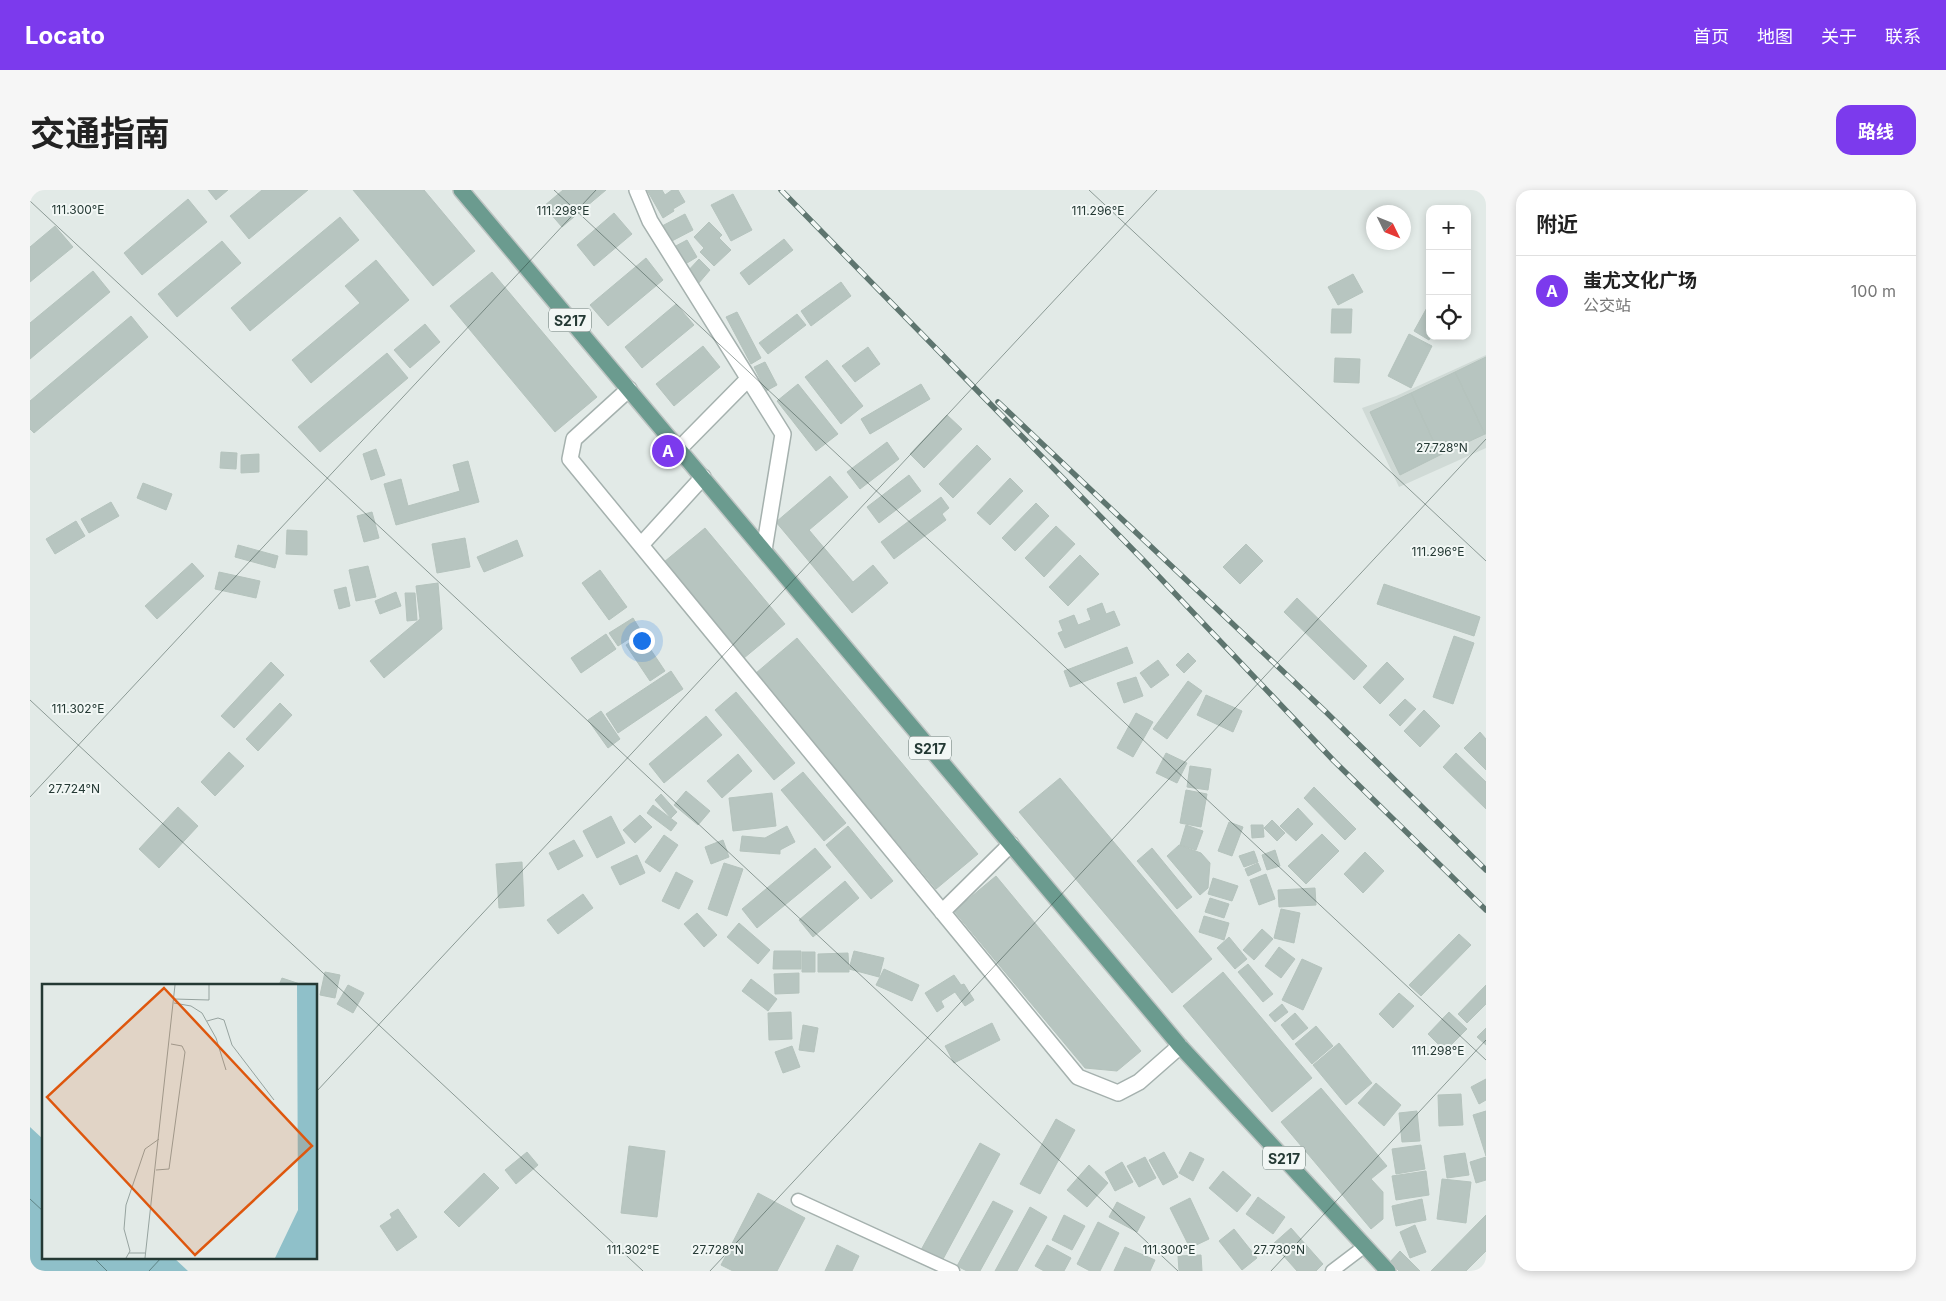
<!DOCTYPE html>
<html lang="zh">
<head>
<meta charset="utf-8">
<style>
  body { margin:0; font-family:Inter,"Noto Sans SC",sans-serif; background:#f6f6f6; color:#222 }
  .controls { position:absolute; right:15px; top:15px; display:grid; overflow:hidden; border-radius:10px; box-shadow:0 2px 8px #0003 }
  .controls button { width:45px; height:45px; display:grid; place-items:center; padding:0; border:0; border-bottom:1px solid #e0e0e0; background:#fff; color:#222; font:25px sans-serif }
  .compass { position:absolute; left:1336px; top:15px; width:45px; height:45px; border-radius:50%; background:#fff; box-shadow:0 2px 8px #0003; rotate:133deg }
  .you { position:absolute; left:611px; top:450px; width:18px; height:18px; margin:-12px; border:4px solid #fff; border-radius:50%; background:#1a73e8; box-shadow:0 0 0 8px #1a73e833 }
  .badge { display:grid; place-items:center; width:32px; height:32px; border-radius:50%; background:#7c3aed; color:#fff; font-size:16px; font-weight:700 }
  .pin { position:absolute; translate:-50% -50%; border:2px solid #fff; box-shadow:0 1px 5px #0006 }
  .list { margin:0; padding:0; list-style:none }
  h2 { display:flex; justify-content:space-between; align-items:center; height:65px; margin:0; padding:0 20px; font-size:21px }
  h2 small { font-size:16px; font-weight:400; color:#767676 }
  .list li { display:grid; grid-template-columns:32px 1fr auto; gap:15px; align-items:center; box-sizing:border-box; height:70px; padding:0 20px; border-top:1px solid #e0e0e0 }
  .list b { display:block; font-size:19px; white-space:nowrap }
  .list p { margin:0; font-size:16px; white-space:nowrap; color:#767676 }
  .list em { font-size:16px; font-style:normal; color:#767676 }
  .icon { flex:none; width:28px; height:28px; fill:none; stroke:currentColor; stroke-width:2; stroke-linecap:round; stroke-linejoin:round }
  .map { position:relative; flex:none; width:1456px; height:1081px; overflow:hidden; border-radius:15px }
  header { display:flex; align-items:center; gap:30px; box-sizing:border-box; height:70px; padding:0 25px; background:#7c3aed; color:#fff }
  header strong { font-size:24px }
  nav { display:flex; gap:28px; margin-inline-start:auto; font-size:18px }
  .intro { display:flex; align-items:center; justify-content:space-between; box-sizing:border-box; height:120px; padding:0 30px }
  h1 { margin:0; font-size:35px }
  .button { padding:12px 22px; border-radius:15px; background:#7c3aed; color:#fff; font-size:18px; font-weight:700 }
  main { display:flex; gap:30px; padding:0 30px }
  aside { flex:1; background:#fff; border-radius:15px; box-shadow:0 2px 8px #0003 }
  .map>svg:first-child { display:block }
</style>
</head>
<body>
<header>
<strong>Locato</strong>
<nav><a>首页</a><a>地图</a><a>关于</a><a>联系</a></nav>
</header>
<div class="intro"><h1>交通指南</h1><a class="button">路线</a></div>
<main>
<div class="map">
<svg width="1456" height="1081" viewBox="0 0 1456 1081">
  <rect width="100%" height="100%" fill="#e2eae7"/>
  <path fill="#d0dad6" d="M1456 165V258L1369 297 1332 218 1366 206Z"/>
  <path fill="#8fc0c9" d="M0 937 14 950V1067H143L158 1081H0Z"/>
  <path fill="#b7c5c0" stroke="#b5c3bd" d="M178 0H198L186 10Z
    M232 0H278L219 49 200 26Z
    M323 0H394L445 61 403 96Z
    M533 0H576L532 37 514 16Z
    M617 0H632L635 5 642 0H648L655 12 643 19 644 21 633 28Z
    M703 4 722 40 701 51 681 15Z
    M158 9 177 32 112 85 94 63Z
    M584 23 602 44 564 76 547 55Z
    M655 24 663 40 640 52 632 36Z
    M310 27 329 50 220 141 201 118Z
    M679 32 692 45 689 48 701 60 684 76 670 62 674 58 664 47Z
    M25 36 43 57 0 92V57Z
    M754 49 763 60 719 95 710 83Z
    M657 50 667 67 652 76 642 58Z
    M192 51 211 73 147 127 128 104Z
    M616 68 633 90 578 136 560 115Z
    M669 69 680 80 668 94 656 83Z
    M346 70 379 110 281 193 262 170 330 113 315 96Z
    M63 81 80 102 0 169V133Z
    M462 82 567 207 525 242 420 116Z
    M1323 84 1333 102 1308 115 1298 97Z
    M811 92 821 106 781 136 771 121Z
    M646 114 664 135 612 178 595 157Z
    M1399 114 1401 146 1399 150 1384 141Z
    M1302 119H1322L1321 143H1301Z
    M707 122 731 168 721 174 696 127Z
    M767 124 776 135 738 164 729 153Z
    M101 126 118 147 4 243 0 239V211Z
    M395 134 410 152 380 178 364 160Z
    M1379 144 1402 156 1381 198 1358 186Z
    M673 156 690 177 644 216 626 194Z
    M838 157 850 174 825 192 812 176Z
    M357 163 378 188 290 262 268 237Z
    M1456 167V244H1455L1425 182Z
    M1305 168 1330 169 1329 193 1304 192Z
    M797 170 833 216 811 234 775 187Z
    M735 172 747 195 736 201 724 177Z
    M1425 182 1455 244 1410 265 1381 203Z
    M768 194 808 244 786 261 747 211Z
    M891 194 900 209 840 244 831 229Z
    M1381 203 1410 265 1370 285 1340 222Z
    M917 225 932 239 894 278 880 264Z
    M857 252 869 269 830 299 817 282Z
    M947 255 961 269 923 308 909 294Z
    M346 259 355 285 341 290 333 264Z
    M191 262 207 263 206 279 190 278Z
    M229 264V282L211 283V265Z
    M438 271 449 312 366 335 354 294 371 289 378 316 430 301 423 275Z
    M879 285 891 301 849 333 837 317Z
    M800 286 818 307 779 340 823 392 843 375 858 393 822 423 746 332Z
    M980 288 993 301 960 335 947 323Z
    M113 293 142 304 136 320 107 308Z
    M911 307 919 318 912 324 916 330 864 369 851 352Z
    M81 312 89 326 59 343 51 329Z
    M1006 313 1019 326 985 361 972 348Z
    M342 322 349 348 334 352 327 326Z
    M46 331 55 346 25 364 16 349Z
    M1026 336 1045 354 1014 387 995 368Z
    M675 338 755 434 714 468 634 372Z
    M257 340 277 341V365L256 364Z
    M435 348 440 377 407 383 402 354Z
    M487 350 493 366 454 382 447 367Z
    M1216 354 1233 371 1210 394 1193 377Z
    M208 355 248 366 245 378 205 367Z
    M1050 365 1069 384 1038 416 1019 397Z
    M162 373 174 386 127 429 115 416Z
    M338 376 346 407 326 411 319 380Z
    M570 380 597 417 579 430 552 393Z
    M189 382 230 391 226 408 185 399Z
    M408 393 412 439 354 488 340 471 390 429 386 396Z
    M1354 394 1450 427 1444 446 1347 414Z
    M316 397 320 416 309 419 304 400Z
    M366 402 371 416 350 424 345 411Z
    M375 403H385L387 430 377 431Z
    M1267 408 1337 476 1324 490 1254 422Z
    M1072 413 1076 424 1084 421 1090 435 1035 458 1028 443 1033 441 1029 431 1044 425 1048 435 1061 430 1057 419Z
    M603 428 611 441 588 456 579 443Z
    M576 444 586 459 551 483 541 468Z
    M611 445 635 481 620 491 596 455Z
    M1424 446 1444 453 1423 514 1403 507Z
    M767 448 948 664 906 699 726 483Z
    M1097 457 1103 473 1040 497 1034 481Z
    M1158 463 1166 471 1154 483 1146 475Z
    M1128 470 1139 485 1121 498 1110 483Z
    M241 472 254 485 204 538 191 526Z
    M1357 472 1374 489 1350 514 1333 497Z
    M641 481 653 499 588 543 576 524Z
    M1106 487 1113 506 1094 513 1087 493Z
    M1158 491 1172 501 1137 549 1123 539Z
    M706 502 765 573 744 590 685 520Z
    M1176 505 1212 521 1203 542 1167 525Z
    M1375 509 1386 519 1370 536 1359 525Z
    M250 513 262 525 228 561 216 549Z
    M1394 520 1410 536 1390 557 1374 541Z
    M571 521 590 549 578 558 558 530Z
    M1106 523 1123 532 1103 567 1087 558Z
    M676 526 692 545 634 593 619 574Z
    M1450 542 1456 549V580L1434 558Z
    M199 562 214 576 185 606 171 592Z
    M1136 563 1157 573 1147 593 1126 583Z
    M1426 563 1456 592V619L1413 577Z
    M708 564 722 581 692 608 677 591Z
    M1160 576 1181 579 1178 600 1157 597Z
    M773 582 816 633 794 651 751 600Z
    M1030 588 1182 769 1142 803 989 622Z
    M1284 597 1326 639 1315 650 1274 608Z
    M1156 600 1177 604 1171 637 1150 633Z
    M656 601 680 621 668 635 644 615Z
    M742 603 746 636 703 641 699 608Z
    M631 604 647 622 641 628 625 610Z
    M623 615 647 633 641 641 617 623Z
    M148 617 168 636 129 678 109 659Z
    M1268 618 1283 634 1266 651 1250 636Z
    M610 625 622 637 605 653 593 640Z
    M581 626 595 653 567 668 553 641Z
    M1242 630 1255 643 1247 651 1234 638Z
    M1199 632 1213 637 1202 666 1188 661Z
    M1156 635 1173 641 1166 660 1150 655Z
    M1221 635H1233L1234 647 1222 648Z
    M757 636 765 652 750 660V664L710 661 712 646 735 648Z
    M818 636 863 691 841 709 796 655Z
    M1292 644 1309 661 1276 694 1258 676Z
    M634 645 648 655 630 682 615 672Z
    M544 650 553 666 528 680 519 663Z
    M693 650 699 667 681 674 675 657Z
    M1149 655 1171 663 1180 673 1178 698 1170 705 1137 666Z
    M785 658 801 677 727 738 712 719Z
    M1122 658 1162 707 1147 719 1107 671Z
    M1245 660 1250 676 1237 680 1232 665Z
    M1224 661 1228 672 1214 677 1209 666Z
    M1335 662 1354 681 1333 703 1314 684Z
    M607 665 615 683 590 695 581 677Z
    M492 672 494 716 469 718 466 674Z
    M694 673 713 679 697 726 678 719Z
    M1228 673 1231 680 1218 686 1215 679Z
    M646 682 663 691 649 719 632 711Z
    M1236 684 1245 709 1229 715 1220 690Z
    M966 686 1111 861 1087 881 1055 878 924 721Z
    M1183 688 1208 696 1202 711 1178 704Z
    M815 691 829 708 783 747 769 730Z
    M1285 698 1286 715 1249 717 1248 700Z
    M553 704 563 718 528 744 517 730Z
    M1180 708 1199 714 1194 728 1175 722Z
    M1251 719 1270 723 1264 753 1244 748Z
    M667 723 687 745 674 757 654 734Z
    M1174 726 1199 733 1194 750 1169 742Z
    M709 733 740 760 728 774 697 747Z
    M1232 739 1243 749 1224 770 1213 760Z
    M1429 744 1441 755 1391 806 1379 795Z
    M1199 747 1217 769 1205 779 1187 758Z
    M1249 757 1265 769 1251 788 1235 776Z
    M744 761H771V779H743Z
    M824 761 854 768 849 787 819 779Z
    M772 762H785V782H772Z
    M818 763 819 782H788V764Z
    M1272 769 1292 778 1273 820 1252 810Z
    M1218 774 1243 804 1233 812 1208 782Z
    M854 779 889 795 882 811 846 795Z
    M295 782 310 785 305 808 290 805Z
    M1193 782 1282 888 1242 922 1153 816Z
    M769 783V803L745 804 744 784Z
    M924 785 931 795 934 794 944 810 935 816 925 802 911 811 914 817 907 822 895 803Z
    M252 788 270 794V795H249Z
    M721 789 747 809 738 821 712 801Z
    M318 795 334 803 323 823 307 814Z
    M1456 795V814L1437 833 1428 824Z
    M1369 803 1384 816 1363 838 1349 824Z
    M1252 814 1258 822 1245 832 1239 825Z
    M761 822 762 849 739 850 738 823Z
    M1419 822 1437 839 1415 861 1398 844Z
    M1265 823 1278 838 1263 850 1251 835Z
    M962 833 970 850 924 873 915 856Z
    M773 835 788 838 784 862 769 860Z
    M1286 836 1303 856 1282 874 1265 854Z
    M1456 838V855L1447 847Z
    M1309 853 1342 893 1316 915 1283 875Z
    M762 856 770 877 753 883 745 862Z
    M1456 889V910L1449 914 1441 897Z
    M1346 893 1371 915 1354 936 1328 913Z
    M1291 898 1357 976 1341 989 1353 1002V1029L1341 1039 1251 932Z
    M1431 904 1433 935 1409 936 1408 905Z
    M1387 921 1390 951 1372 952 1369 923Z
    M1456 921V966L1443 925Z
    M1026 929 1045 940 1010 1004 990 994Z
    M950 953 970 964 912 1071 891 1060Z
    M1391 955 1395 979 1366 984 1362 959Z
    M599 956 635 961 627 1027 591 1023Z
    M497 962 508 975 486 994 475 980Z
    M1134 962 1148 987 1133 995 1119 970Z
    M1160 962 1174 969 1163 991 1149 983Z
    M1435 963 1439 985 1417 988 1414 966Z
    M1115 967 1126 988 1109 997 1097 976Z
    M1456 967V990L1446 993 1440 972Z
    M1092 972 1103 992 1085 1001 1075 982Z
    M1059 975 1078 993 1057 1017 1037 1000Z
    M1193 981 1221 1005 1207 1022 1179 998Z
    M1396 981 1399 1005 1366 1010 1362 986Z
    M454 983 469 998 429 1037 414 1022Z
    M1412 989 1441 992 1436 1033 1407 1029Z
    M728 1003 775 1028 747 1081H703L691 1075Z
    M1228 1007 1255 1027 1243 1044 1216 1024Z
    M1160 1008 1179 1049 1160 1058 1140 1018Z
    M1392 1009 1396 1030 1366 1036 1362 1016Z
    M963 1011 983 1021 950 1081H937L927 1076Z
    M1087 1012 1115 1027 1107 1042 1079 1027Z
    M1000 1017 1017 1027 987 1081H965Z
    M368 1019 387 1047 367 1061 350 1036 362 1028 360 1024Z
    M1034 1025 1055 1036 1042 1060 1022 1050Z
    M1456 1025V1061L1436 1081H1401Z
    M1068 1032 1089 1043 1070 1081H1060L1047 1074Z
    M1385 1035 1396 1062 1380 1068 1370 1042Z
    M1261 1038 1293 1074 1286 1081H1267L1243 1054Z
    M1204 1039 1227 1068 1212 1080 1189 1051Z
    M807 1055 829 1066 822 1081H795Z
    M1017 1055 1041 1068 1034 1081H1014L1005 1076Z
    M1095 1057 1125 1070 1120 1081H1084Z
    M1370 1061 1390 1081H1369L1360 1072Z
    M1171 1065 1172 1081H1149L1148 1066Z"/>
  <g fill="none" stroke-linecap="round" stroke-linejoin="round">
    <defs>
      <path id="minor" d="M768 1010 923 1081
        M1302 1081 1335 1056"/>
      <path id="tertiary" d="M607 0 620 31 753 244 734 360
        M599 199 544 249 540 269 1048 887 1088 903 1109 892 1150 856
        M649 259 718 189
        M611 355 673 287
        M912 722 981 654"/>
      <path id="primary" d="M431 0 1150 856 1358 1081"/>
    </defs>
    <use href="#minor" stroke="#a5b1ae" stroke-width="15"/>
    <use href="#tertiary" stroke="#a5b1ae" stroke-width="18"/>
    <use href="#primary" stroke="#bdc4c2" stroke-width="18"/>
    <use href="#minor" stroke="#fff" stroke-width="12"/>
    <use href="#tertiary" stroke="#fff" stroke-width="15"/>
    <use href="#primary" stroke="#6b9b8f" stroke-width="15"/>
    <defs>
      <path id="rail" d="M751 0 1116 373 1304 571 1456 720
        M968 212 1296 522 1456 680"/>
    </defs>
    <use href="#rail" stroke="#5e756f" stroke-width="5.5"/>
    <use href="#rail" stroke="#f2f7f5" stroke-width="4" stroke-dasharray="11" stroke-linecap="butt"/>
  </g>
  <path fill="none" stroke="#243934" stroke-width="1" stroke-opacity="0.45" d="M524 0 1456 870M1059 0 1456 371M0 6 6 0M0 11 1148 1081M0 510 613 1081M0 607 566 0M286 902 1127 0M0 1009 14 1022M63 1067 77 1081M119 1081 132 1067M680 1081 1456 249M1241 1081 1456 850"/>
  <g text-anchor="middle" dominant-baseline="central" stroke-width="4" stroke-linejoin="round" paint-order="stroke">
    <g fill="#f2f7f5" stroke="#62726e" stroke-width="1">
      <rect x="519" y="118.5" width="42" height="23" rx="4"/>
      <rect x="879" y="546.5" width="42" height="23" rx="4"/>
      <rect x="1233" y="956.5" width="42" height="23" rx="4"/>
    </g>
    <g font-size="14" font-weight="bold" fill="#243934">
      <text x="540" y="130">S217</text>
      <text x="900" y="558">S217</text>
      <text x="1254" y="968">S217</text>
    </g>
  </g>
  <g transform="translate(12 794)">
    <rect width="275" height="275" fill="#e2eae7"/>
    <path d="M255 1H275V274H233L256 226Z" fill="#8fc0c9"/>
    <path fill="none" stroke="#96a39f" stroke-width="1" d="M132 15 167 16V1M132 19 149 22 160 29 174 54 184 86M165 37 176 34 182 36 190 61 232 116M114 186 127 185 143 68 140 62 129 60M87 269H103M84 274 88 267 82 245 84 221 103 165 117 155M103 274 133 1"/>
    <path fill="#de570e" fill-opacity="0.15" stroke="#de570e" stroke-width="2.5" d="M122 4 270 162 153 271 5 113Z"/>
    <rect width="275" height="275" fill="none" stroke="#243934" stroke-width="2.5"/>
  </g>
  <g font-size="12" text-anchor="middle" fill="#243934" stroke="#f2f7f5" stroke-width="4" stroke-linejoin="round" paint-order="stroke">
    <text x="48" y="24">111.300°E</text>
    <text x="533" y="25">111.298°E</text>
    <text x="1068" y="25">111.296°E</text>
    <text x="1412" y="262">27.728°N</text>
    <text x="1408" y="366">111.296°E</text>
    <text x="48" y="523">111.302°E</text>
    <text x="44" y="603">27.724°N</text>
    <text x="1408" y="865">111.298°E</text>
    <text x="688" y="1064">27.728°N</text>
    <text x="1249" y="1064">27.730°N</text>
    <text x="603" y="1064">111.302°E</text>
    <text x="1139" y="1064">111.300°E</text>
  </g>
</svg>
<div class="controls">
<button>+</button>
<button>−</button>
<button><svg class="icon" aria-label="locate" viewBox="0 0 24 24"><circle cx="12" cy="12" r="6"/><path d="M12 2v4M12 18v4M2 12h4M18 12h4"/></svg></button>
</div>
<svg class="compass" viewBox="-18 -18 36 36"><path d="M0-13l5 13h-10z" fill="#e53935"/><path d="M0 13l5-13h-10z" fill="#767676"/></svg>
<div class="you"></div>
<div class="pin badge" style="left:638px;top:261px">A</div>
</div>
<aside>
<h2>附近<small></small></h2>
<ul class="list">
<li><span class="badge">A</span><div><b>蚩尤文化广场</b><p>公交站</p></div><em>100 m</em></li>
</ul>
</aside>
</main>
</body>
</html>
